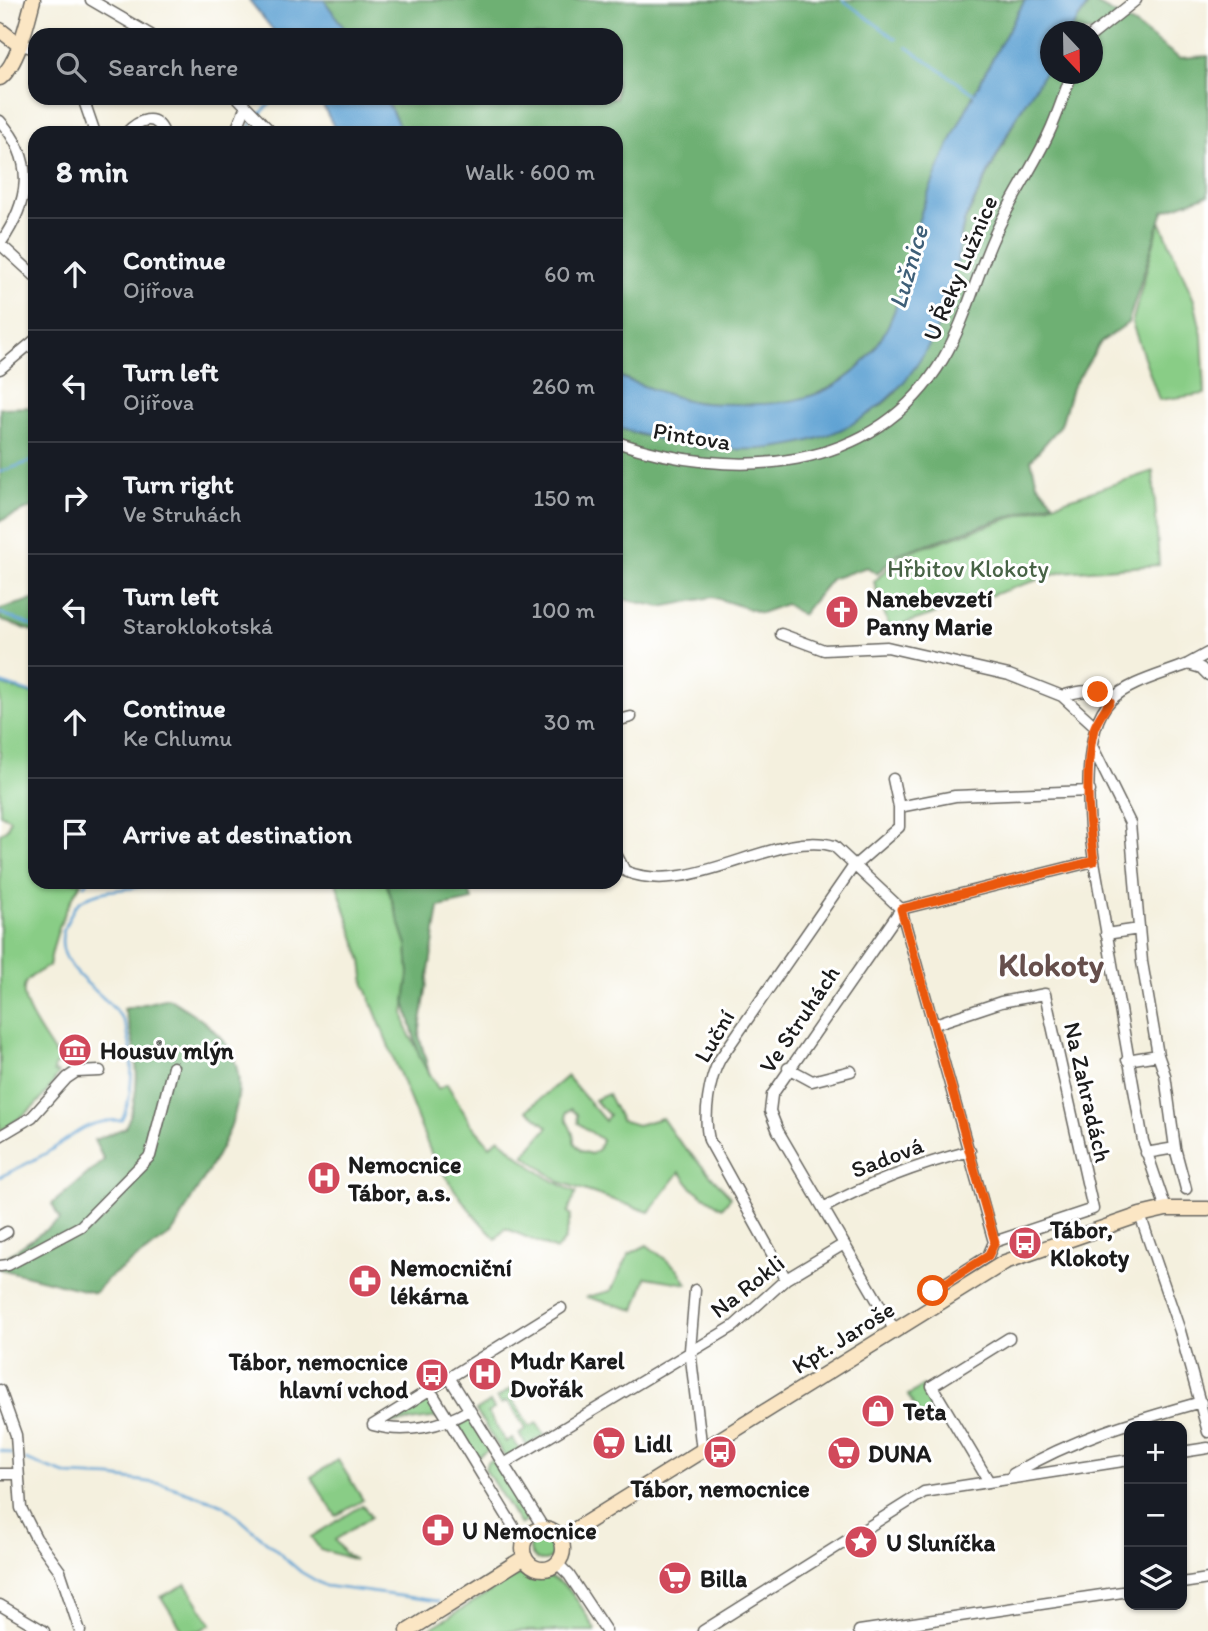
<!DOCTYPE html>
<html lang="en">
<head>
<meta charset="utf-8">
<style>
  body { margin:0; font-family:Itim,sans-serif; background:#20242c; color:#f1f3f6 }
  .controls { position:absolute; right:21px; bottom:21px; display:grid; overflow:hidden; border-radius:14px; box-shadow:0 2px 5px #0004 }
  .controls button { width:63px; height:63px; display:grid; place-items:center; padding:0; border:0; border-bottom:2px solid #363941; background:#171b24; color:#f1f3f6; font:35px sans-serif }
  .compass { position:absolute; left:1040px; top:21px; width:63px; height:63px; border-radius:50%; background:#171b24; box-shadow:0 2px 5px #0004; rotate:158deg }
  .stop { position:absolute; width:21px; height:21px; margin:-16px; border:5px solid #ea580c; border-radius:50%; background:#fff }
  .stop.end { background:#ea580c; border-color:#fff; box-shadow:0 2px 7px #0008 }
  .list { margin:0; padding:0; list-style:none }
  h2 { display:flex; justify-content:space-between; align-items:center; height:91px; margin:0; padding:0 28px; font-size:30px }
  h2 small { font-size:23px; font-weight:400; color:#9ea1a6 }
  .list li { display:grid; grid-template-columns:46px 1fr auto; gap:21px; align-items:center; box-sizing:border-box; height:112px; padding:0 28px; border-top:2px solid #363941 }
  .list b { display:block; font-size:26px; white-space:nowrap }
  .list p { margin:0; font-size:23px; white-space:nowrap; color:#9ea1a6 }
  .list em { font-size:23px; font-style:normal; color:#9ea1a6 }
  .icon { flex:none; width:38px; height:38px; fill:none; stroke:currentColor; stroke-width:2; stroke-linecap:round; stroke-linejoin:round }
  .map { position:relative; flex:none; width:1208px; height:1631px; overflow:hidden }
  .search { position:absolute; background:#171b24; box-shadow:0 2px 5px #0004; left:28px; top:28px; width:595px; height:77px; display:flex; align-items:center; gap:18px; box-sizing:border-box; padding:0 24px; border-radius:21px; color:#9ea1a6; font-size:26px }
  .panel { position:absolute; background:#171b24; box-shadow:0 2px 5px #0004; left:28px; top:126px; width:595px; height:763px; border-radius:21px }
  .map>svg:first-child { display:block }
</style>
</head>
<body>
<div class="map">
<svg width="1208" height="1631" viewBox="0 0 1208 1631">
  <rect width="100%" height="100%" fill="#fff"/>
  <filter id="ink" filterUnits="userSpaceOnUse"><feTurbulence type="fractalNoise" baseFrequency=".0143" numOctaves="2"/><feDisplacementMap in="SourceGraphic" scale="14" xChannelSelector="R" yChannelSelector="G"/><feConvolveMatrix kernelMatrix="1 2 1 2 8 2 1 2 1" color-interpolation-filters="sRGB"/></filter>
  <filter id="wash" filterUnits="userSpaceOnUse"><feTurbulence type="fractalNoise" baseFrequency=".00686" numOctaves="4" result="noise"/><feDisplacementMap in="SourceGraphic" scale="28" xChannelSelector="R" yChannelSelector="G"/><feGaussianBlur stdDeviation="1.57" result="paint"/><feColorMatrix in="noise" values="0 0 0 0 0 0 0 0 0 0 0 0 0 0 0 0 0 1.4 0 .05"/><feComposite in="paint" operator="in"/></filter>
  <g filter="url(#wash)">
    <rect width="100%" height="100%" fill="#f4f0de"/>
    <path fill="#89cd86" stroke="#527451" stroke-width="2" fill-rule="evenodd" d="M1160 221 1194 300 1202 335 1205 394 1159 400 1132 323Z
      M1153 471 1159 565 1062 572 891 628 888 624 874 582 900 555Z
      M0 684 35 695V882H82C64 909 55 934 49 966 42 970 31 975 26 982 14 1002 52 1045 60 1063L55 1065 54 1072 59 1073C42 1103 29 1113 0 1131V833L7 829 10 819 0 814Z
      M336 882H386L407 945 409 974 404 1013 407 1030 438 1089 447 1084 471 1124 490 1146 499 1138C522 1160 546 1180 576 1192L568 1212 571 1215 565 1240 556 1250 505 1228 496 1239C471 1214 449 1184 431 1153L365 986 362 961Z
      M567 1076 605 1121 609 1115 594 1100 608 1094 621 1120 637 1125 662 1118 676 1138 731 1197 722 1208 692 1188 680 1172 649 1212 560 1182 524 1155 548 1127 527 1110ZM571 1109 577 1114 578 1123 602 1140 598 1150 591 1154 581 1151 574 1142C575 1130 565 1124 566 1113Z
      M647 1245 678 1269 687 1284 646 1277 635 1310 586 1297 611 1291 629 1254Z
      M923 1386 940 1413 924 1422 908 1395Z
      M514 1387 518 1393 512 1398 530 1427 537 1423 545 1435 527 1446 519 1434 526 1429 508 1401 501 1404 497 1398Z
      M428 1399 439 1417 388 1424Z
      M490 1402 494 1409 488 1413 506 1442 512 1438 520 1450 506 1459 476 1411Z
      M471 1417 490 1449 477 1457 458 1425 461 1421Z
      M495 1459 533 1517 520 1525 485 1469 487 1462Z
      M338 1460 363 1500 336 1516 311 1477Z
      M363 1505 371 1517 335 1540 344 1553 355 1560 320 1549 311 1537Z
      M530 1548a13 13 0 1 1 26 0a13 13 0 1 1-26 0Z
      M529 1573C569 1575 577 1601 596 1631H426L519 1574Z
      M186 1584 211 1624 199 1631H183L161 1597Z"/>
    <path fill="#6eb073" stroke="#456648" stroke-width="2" d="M324 0H1025C988 66 951 134 924 204 911 239 907 277 894 312 860 401 782 413 696 402 670 399 641 384 616 375V133H403L385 98H616V35H349Z
      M1091 1 1135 25 1179 58 1208 56V195L1163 211 1128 323 1101 342 1072 388 1061 425 1031 460 1037 483 1053 502 897 554 877 574 867 567 831 579 802 615 786 604 761 613 713 597 661 607 617 598 616 427 640 435 711 449 879 407 895 393 934 336 949 297 964 223 1017 116 1050 61V74H1092V32L1070 31Z
      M35 407V506L0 521V408Z
      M35 599V632L0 620V609Z
      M386 882H467L472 900 439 907 419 1035 430 1076 419 1056 405 1001 409 974 407 945Z
      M168 998C193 1013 223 1031 234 1059 252 1106 215 1160 192 1198 184 1211 180 1224 170 1235L107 1279 95 1293 0 1269V1261L60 1220 52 1204 104 1160 94 1140 125 1128C144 1090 137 1048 124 1009Z"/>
    <path fill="#5fa2d3" stroke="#3e5f78" stroke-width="2" d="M249 0H324L349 35H277Z
      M1025 0H1091L1070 31 1050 32C1050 41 1053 55 1049 63 1041 82 1026 99 1016 117 999 150 983 184 966 217 959 231 960 249 957 264 952 288 945 312 934 335 872 463 736 467 616 427V376C641 385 666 395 691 401 706 405 724 403 739 404 813 407 866 384 894 312 908 275 911 235 926 199 953 130 989 64 1025 0Z
      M319 98H385L403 133H337Z"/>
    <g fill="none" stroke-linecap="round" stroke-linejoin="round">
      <path stroke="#5fa2d3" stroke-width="2.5" d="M843 0 896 39
        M907 47 976 95
        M258 116 276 98
        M247 133 253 121
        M0 472 35 460
        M0 613 35 627
        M0 683 35 694
        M84 885 88 882
        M0 1177C16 1169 33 1161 48 1152 78 1133 83 1121 121 1120 135 1100 135 1037 121 1017 100 987 42 963 69 918 72 912 75 904 81 901 103 886 130 893 153 882
        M0 1450 12 1454
        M26 1460 68 1475 112 1477 163 1484 224 1505 301 1572 325 1586 438 1601"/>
    </g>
  </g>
  <g filter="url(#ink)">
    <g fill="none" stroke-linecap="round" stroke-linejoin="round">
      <defs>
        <path id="street" d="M91 0 151 35
          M1092 35 1136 0
          M18 44 35 49
          M83 98 95 133
          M238 98 272 133
          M0 121C37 162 29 202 0 244
          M126 133C139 120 155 112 164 133
          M235 133 246 106
          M0 244 35 276
          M0 369 35 340
          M616 442C732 481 874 475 943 359 965 322 975 280 992 241 1008 203 1032 170 1049 133 1058 114 1064 93 1072 74
          M781 634 824 650 887 647 1009 675 1062 696 1095 726
          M1188 664 1208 653
          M1062 696C1082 690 1093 688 1110 700
          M616 721 631 717
          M1093 748 1130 823 1142 962 1158 1055 1165 1075 1175 1148 1186 1189
          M893 779 899 807
          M616 854 625 871C690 899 776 829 834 846L901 909
          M901 909 994 1242 988 1256 933 1291
          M1106 934 1139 929
          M935 1024 1001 1002 1045 994 1093 1209 994 1242
          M1127 1060 1158 1055
          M788 1068 812 1081 851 1071
          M0 1136 32 1117 67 1078 76 1072 100 1071
          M1146 1153 1175 1148
          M823 1208C871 1182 917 1165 970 1151
          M1166 1209 1143 1141 1094 861C1088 822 1080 730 1111 700 1129 682 1165 674 1188 664L1201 668 1208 675
          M1140 1215 1180 1331 1208 1432
          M0 1236 7 1232
          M0 1266 8 1265 81 1226 150 1156 173 1067
          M786 1279 709 1140C703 1117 709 1079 720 1059L853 867 899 827V807L955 796 1090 791
          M695 1290 690 1350 702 1451
          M895 1331 778 1131 770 1111 772 1095 901 909 1094 861
          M449 1377 544 1529
          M429 1388 524 1544
          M0 1390 16 1435 21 1508 36 1538 60 1571 80 1631
          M373 1425 561 1308
          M373 1425C404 1434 442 1427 469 1410
          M1182 1452 1208 1448
          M504 1464 734 1326 786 1279 844 1244
          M0 1474H17
          M1013 1474C1074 1438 1133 1421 1201 1402
          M988 1480 932 1386 1009 1338
          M557 1563 569 1575 606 1631
          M1182 1583 1208 1579
          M0 1605 44 1631
          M703 1631 924 1492 1129 1460
          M859 1631 1129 1591"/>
        <path id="secondary" d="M0 30 18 44
          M0 78C18 64 27 23 33 0
          M523 1549a20 20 0 1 1 40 0a20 20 0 1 1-40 0Z
          M560 1539 1005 1262 1140 1215 1166 1209H1208
          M408 1631 525 1557"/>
      </defs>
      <use href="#street" stroke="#686660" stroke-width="13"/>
      <use href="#secondary" stroke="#686660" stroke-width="17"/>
      <use href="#street" stroke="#fff" stroke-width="10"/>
      <use href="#secondary" stroke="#fbe6c4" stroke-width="14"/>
    </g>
  </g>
  <g fill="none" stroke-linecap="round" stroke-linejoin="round" filter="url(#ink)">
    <path stroke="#ea580c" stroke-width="9" d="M933 1291 988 1256 995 1242 901 909 1094 861C1088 820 1084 770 1094 729 1097 719 1105 710 1110 701L1098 692"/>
  </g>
  <defs>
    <symbol id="church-disc" viewBox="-11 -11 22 22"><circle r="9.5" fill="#d1495b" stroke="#fff"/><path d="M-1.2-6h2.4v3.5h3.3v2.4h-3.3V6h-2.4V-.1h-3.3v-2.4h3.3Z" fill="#fff"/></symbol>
    <symbol id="museum-disc" viewBox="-11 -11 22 22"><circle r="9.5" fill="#d1495b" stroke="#fff"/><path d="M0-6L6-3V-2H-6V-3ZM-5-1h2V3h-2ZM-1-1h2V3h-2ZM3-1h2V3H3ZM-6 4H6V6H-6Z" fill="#fff"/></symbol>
    <symbol id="hospital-disc" viewBox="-11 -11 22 22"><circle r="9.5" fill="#d1495b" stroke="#fff"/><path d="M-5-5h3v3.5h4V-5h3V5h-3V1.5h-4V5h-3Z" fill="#fff"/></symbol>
    <symbol id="bus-disc" viewBox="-11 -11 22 22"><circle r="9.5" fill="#d1495b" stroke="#fff"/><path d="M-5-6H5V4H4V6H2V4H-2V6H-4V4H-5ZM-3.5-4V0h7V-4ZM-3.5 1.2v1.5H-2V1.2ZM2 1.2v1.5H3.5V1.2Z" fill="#fff"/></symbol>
    <symbol id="pharmacy-disc" viewBox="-11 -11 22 22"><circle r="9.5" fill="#d1495b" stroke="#fff"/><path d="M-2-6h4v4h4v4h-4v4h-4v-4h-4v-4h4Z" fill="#fff"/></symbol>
    <symbol id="shop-disc" viewBox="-11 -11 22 22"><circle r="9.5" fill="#d1495b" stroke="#fff"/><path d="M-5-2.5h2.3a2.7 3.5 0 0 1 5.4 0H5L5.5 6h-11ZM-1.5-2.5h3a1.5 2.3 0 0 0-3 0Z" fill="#fff"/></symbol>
    <symbol id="supermarket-disc" viewBox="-11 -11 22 22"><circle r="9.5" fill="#d1495b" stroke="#fff"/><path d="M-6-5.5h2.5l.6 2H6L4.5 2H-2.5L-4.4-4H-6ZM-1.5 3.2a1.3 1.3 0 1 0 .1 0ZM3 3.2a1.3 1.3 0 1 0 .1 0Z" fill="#fff"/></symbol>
    <symbol id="sight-disc" viewBox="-11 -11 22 22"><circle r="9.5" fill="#d1495b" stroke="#fff"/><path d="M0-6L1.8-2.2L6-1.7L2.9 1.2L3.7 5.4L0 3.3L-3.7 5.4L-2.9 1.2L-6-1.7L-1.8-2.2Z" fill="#fff"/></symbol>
  </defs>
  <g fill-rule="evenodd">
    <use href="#church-disc" x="823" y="593" width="38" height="38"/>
    <use href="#museum-disc" x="56" y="1031" width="38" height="38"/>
    <use href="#hospital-disc" x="305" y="1159" width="38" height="38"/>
    <use href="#bus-disc" x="1006" y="1224" width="38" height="38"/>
    <use href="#pharmacy-disc" x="346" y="1262" width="38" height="38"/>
    <use href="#hospital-disc" x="466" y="1355" width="38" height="38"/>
    <use href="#bus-disc" x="413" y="1356" width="38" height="38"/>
    <use href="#shop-disc" x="859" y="1392" width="38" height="38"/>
    <use href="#supermarket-disc" x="590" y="1424" width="38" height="38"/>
    <use href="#bus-disc" x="701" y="1433" width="38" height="38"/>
    <use href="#supermarket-disc" x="825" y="1434" width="38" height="38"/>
    <use href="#pharmacy-disc" x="419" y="1511" width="38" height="38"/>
    <use href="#sight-disc" x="842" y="1523" width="38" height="38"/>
    <use href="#supermarket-disc" x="656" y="1559" width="38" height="38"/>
  </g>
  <g text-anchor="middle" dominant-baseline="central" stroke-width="6" stroke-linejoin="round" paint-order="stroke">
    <g font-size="24" fill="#1c1c1c" stroke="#fff">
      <text transform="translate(960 268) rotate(-67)">U Řeky Lužnice</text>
      <text transform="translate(692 436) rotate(9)">Pintova</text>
      <text transform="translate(799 1019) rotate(-56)">Ve Struhách</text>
      <text transform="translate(714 1036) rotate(-60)">Luční</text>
      <text transform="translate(1088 1092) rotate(77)">Na Zahradách</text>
      <text transform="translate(887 1157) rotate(-21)">Sadová</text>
      <text transform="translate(747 1286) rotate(-38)">Na Rokli</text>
      <text transform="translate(843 1337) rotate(-32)">Kpt. Jaroše</text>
    </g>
    <g font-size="24" fill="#486346" stroke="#fff">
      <text x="968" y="568">Hřbitov Klokoty</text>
    </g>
    <g font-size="24" font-weight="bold" fill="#1c1c1c" stroke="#fff" text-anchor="start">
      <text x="866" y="598">Nanebevzetí<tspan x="866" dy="28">Panny Marie</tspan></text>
      <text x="100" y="1050">Housův mlýn</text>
      <text x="348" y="1164">Nemocnice<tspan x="348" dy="28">Tábor, a.s.</tspan></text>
      <text x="1050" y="1229">Tábor,<tspan x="1050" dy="28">Klokoty</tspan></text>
      <text x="390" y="1267">Nemocniční<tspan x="390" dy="28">lékárna</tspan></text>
      <text x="510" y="1360">Mudr Karel<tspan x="510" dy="28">Dvořák</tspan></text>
      <text x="408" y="1361" text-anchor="end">Tábor, nemocnice<tspan x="408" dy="28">hlavní vchod</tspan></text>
      <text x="903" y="1411">Teta</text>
      <text x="634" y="1443">Lidl</text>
      <text x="868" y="1453">DUNA</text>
      <text x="720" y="1488" text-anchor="middle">Tábor, nemocnice</text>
      <text x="462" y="1530">U Nemocnice</text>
      <text x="886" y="1542">U Sluníčka</text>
      <text x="700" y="1578">Billa</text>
    </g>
    <g font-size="26" font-style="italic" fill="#3e5f78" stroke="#fff">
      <text transform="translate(908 267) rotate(-74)">Lužnice</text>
    </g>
    <g font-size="32" font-weight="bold" fill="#664f4c" stroke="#fff">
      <text x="1051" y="965">Klokoty</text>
    </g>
  </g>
</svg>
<div class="controls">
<button>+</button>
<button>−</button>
<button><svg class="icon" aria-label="layers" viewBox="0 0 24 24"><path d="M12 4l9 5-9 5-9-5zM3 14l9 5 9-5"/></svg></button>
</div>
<svg class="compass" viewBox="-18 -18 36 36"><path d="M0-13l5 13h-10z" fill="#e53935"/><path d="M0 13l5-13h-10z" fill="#9ea1a6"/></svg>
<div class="stop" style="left:933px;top:1291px"></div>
<div class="stop end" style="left:1098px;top:692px"></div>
<div class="search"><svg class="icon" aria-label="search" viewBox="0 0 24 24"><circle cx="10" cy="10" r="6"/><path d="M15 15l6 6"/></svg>Search here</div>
<section class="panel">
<h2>8 min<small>Walk · 600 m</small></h2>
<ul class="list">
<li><svg class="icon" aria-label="ahead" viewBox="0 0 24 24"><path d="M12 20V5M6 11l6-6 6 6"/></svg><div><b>Continue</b><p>Ojířova</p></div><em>60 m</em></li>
<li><svg class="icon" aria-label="left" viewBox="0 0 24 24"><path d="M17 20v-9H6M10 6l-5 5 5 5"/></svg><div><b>Turn left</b><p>Ojířova</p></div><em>260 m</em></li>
<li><svg class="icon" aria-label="right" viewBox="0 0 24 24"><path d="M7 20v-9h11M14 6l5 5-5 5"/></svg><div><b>Turn right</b><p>Ve Struhách</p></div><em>150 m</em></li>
<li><svg class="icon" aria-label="left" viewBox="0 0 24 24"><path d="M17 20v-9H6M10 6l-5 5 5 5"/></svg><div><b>Turn left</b><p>Staroklokotská</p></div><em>100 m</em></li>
<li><svg class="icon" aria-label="ahead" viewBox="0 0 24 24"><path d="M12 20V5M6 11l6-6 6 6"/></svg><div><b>Continue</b><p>Ke Chlumu</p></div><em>30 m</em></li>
<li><svg class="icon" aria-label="arrive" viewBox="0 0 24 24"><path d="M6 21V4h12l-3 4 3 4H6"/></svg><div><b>Arrive at destination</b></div></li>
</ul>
</section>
</div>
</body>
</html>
